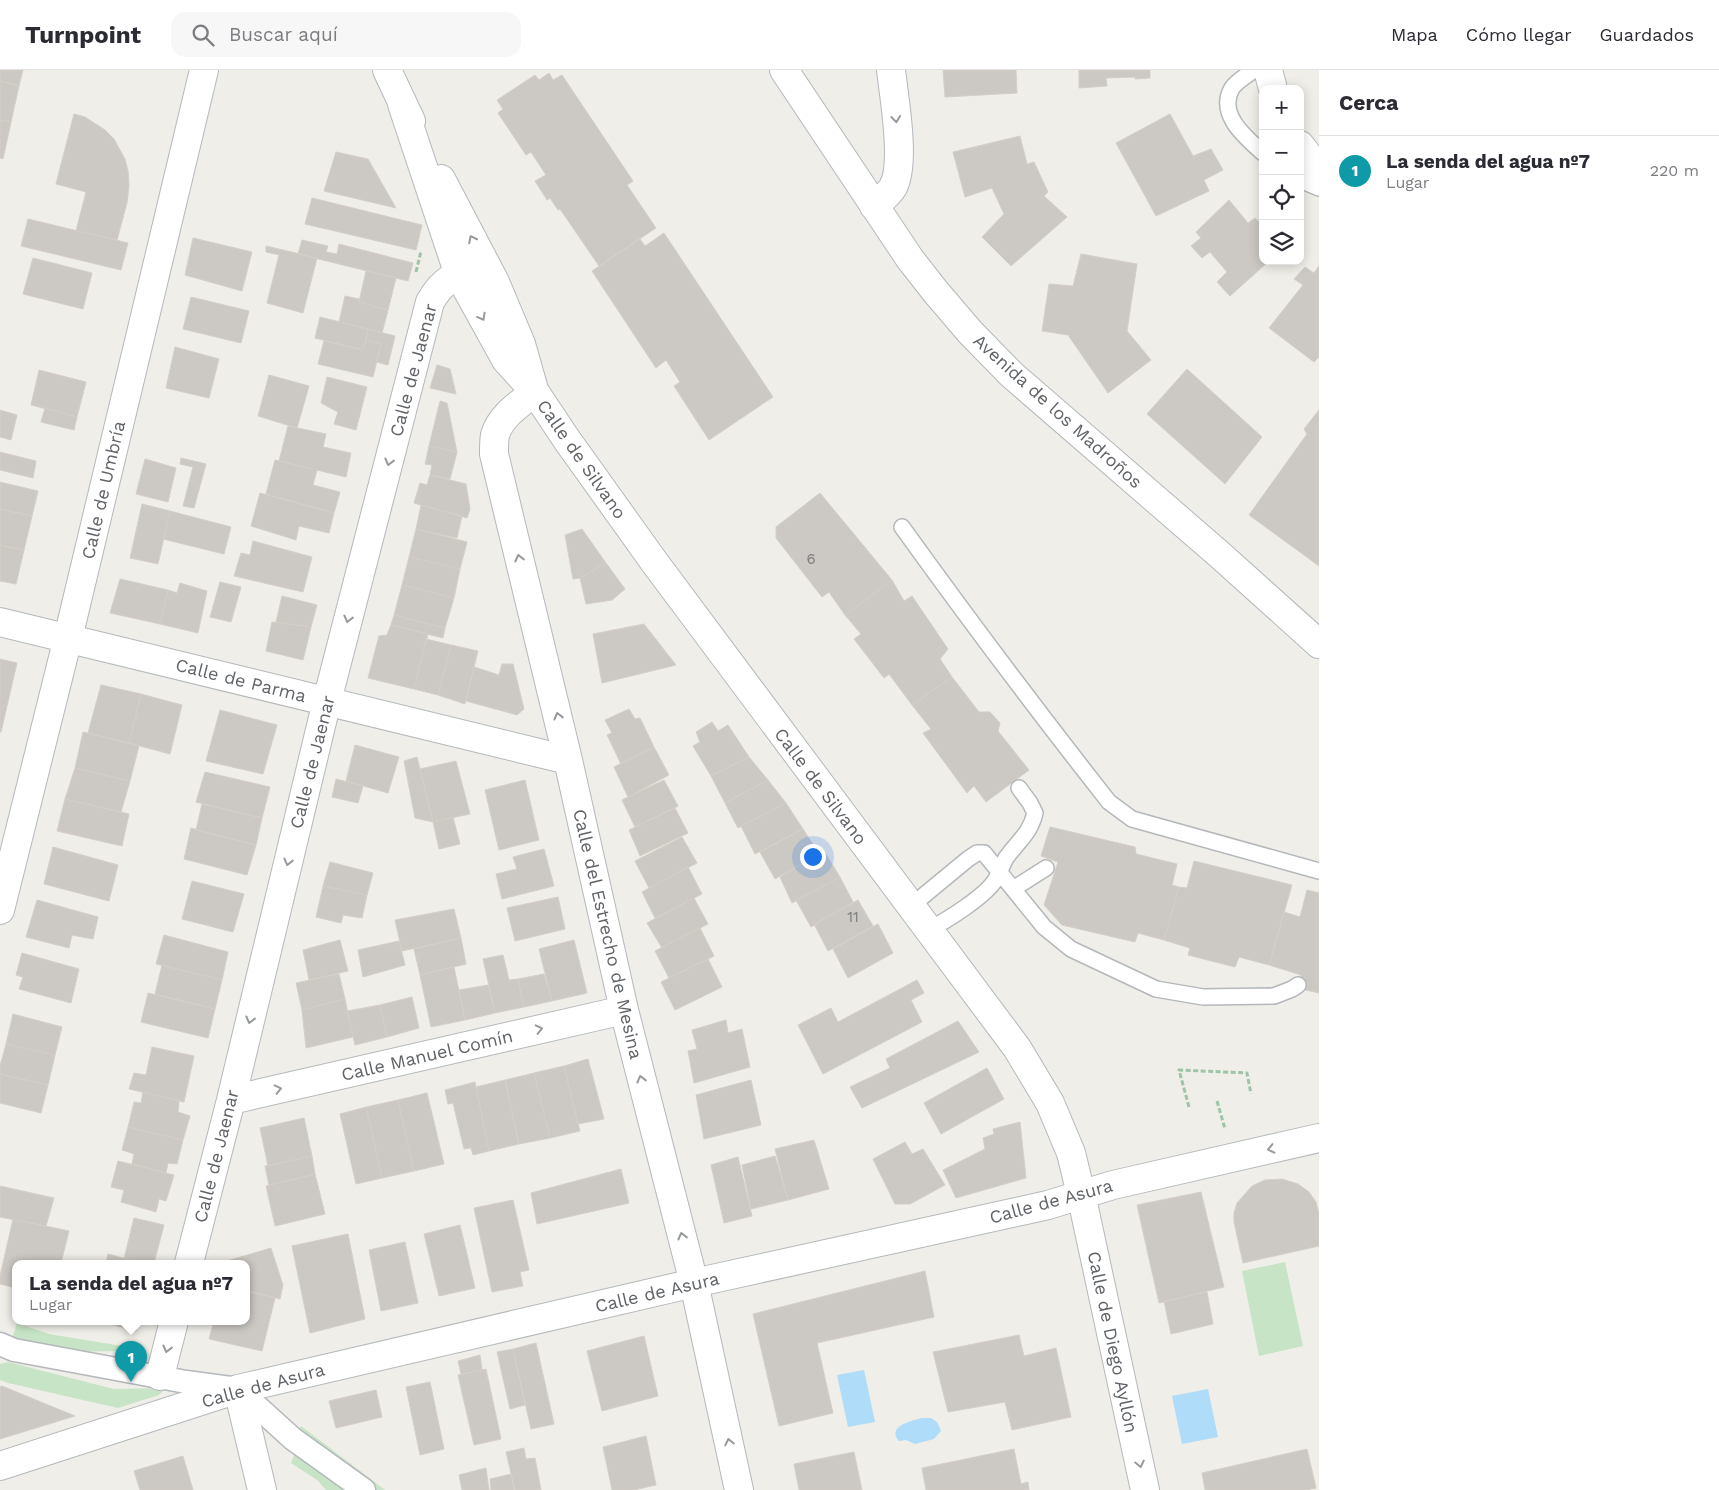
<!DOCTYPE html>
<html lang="es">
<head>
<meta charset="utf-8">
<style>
  body { margin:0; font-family:"Work Sans",sans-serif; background:#f7f7f7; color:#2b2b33 }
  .controls { position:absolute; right:15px; top:15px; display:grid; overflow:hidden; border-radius:10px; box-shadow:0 2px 12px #0003 }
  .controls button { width:45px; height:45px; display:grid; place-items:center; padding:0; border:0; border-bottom:1px solid #e1e1e2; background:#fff; color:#2b2b33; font:25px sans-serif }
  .you { position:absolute; left:812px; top:786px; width:18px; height:18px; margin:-12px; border:4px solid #fff; border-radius:50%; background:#1a73e8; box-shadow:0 0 0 8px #1a73e833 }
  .badge { display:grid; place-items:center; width:32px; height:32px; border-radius:50%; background:#111827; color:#fff; font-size:16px; font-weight:700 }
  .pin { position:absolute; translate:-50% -41px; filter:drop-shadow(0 1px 2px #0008) }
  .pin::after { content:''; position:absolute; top:26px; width:18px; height:15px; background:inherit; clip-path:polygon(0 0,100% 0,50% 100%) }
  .popup { position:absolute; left:12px; top:1190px; width:238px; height:65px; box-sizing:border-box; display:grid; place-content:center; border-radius:10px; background:#fff; filter:drop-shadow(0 1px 4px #0005); font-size:16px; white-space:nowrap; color:#7c7c81 }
  .popup b { font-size:19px; color:#2b2b33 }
  .popup::after { content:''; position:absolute; left:50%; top:100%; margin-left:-10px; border:10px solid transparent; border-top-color:#fff }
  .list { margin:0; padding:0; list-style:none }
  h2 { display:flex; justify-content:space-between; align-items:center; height:65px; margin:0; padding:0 20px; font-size:21px }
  h2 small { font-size:16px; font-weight:400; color:#7c7c81 }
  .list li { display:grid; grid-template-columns:32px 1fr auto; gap:15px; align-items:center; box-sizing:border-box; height:70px; padding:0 20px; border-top:1px solid #e1e1e2 }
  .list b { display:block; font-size:19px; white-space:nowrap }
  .list p { margin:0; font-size:16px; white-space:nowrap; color:#7c7c81 }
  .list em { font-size:16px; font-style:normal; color:#7c7c81 }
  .icon { flex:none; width:28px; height:28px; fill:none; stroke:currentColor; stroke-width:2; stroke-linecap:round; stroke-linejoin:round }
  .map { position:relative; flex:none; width:1319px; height:1420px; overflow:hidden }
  header { display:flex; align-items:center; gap:30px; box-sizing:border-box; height:70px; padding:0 25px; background:#fff; border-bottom:1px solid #e1e1e2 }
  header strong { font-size:24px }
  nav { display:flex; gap:28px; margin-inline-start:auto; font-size:18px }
  .search { width:350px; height:45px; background:#f7f7f7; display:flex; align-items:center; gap:12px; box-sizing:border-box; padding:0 18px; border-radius:15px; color:#7c7c81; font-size:19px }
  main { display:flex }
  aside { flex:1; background:#fff }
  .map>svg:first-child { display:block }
</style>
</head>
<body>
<header>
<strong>Turnpoint</strong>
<div class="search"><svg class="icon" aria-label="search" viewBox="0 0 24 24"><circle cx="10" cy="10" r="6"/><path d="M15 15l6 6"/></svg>Buscar aquí</div>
<nav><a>Mapa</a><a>Cómo llegar</a><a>Guardados</a></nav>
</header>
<main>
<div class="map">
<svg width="1319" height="1420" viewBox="0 0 1319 1420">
  <rect width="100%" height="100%" fill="#f0eee8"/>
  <path fill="#c7e5c6" d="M1285 1192 1303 1276 1259 1286 1242 1201Z
    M17 1253 49 1264 122 1276 121 1281 53 1282 12 1269Z
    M8 1292 114 1319 166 1318 159 1325 118 1338 8 1313 0 1310V1294Z
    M301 1356 385 1420H376L297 1363Z
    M296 1381 346 1420H326L317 1410 291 1393Z"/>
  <path fill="#aedcf9" d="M864 1300 875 1352 848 1357 837 1305Z
    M1208 1319 1218 1367 1182 1374 1172 1326Z
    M922 1348H931L937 1352 941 1361 934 1369 915 1374 906 1370 899 1371C886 1356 912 1351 922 1348Z"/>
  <path fill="#ccc9c4" stroke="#d4cfc6" d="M0 0H23L19 16 0 11Z
    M943 0H1016L1017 23 945 27Z
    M1079 0H1150V8L1135 9V7L1106 8 1107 16 1079 18Z
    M549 3 553 10 562 5 633 111 627 115 656 158 599 196 560 139 558 140 550 128 547 130 535 111 546 105 531 82 526 85 498 43 503 39 497 30 535 5 539 10Z
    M0 11 19 16 11 52 0 50Z
    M74 44 85 47 105 60 114 69 125 89 128 101 129 115 127 133 117 170 76 161 86 122 56 114Z
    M1170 44 1193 86 1211 79 1223 100 1204 110 1209 121 1156 146 1116 73Z
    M0 50 11 52 3 89 0 88Z
    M1020 66 1027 94 1034 92 1048 122 1044 126 1067 147 1011 196 982 167 1004 144 992 118 965 127 953 82Z
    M336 82 368 89 396 138 324 121Z
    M312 128 422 155 416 180 305 154Z
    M1229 130 1248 153 1255 148 1263 155V191H1269L1230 226 1217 212 1227 202 1210 182 1202 188 1191 176 1201 168 1196 162Z
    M28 149 128 173 121 200 21 176Z
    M664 163 773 327 709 370 674 316 680 312 666 290 656 298 592 201 640 169 645 176Z
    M193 168 252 182 242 221 185 205Z
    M302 170 328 176 326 182 337 184 339 174 413 193 408 211 298 184Z
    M266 176 317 188 303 243 267 233 279 185 266 182Z
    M1081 184 1137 194 1127 261 1151 290 1108 323 1068 265 1042 261 1049 214 1073 216Z
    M33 188 92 203 83 239 23 224Z
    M1319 196V287L1314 292 1269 258 1303 215 1294 209 1305 197 1314 203Z
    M366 201 396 208 388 240 359 232Z
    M345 226 359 229V232L388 240 382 263 339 252Z
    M191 227 249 241 241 273 183 259Z
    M320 247 368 259 363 280 315 268Z
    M368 259 395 266 388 295 376 292 381 274 366 270Z
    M366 270 381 274 373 307 318 294 324 271 363 280Z
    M175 277 219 289 209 328 166 318Z
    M437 295 450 299 456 324 430 318Z
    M1187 299 1262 367 1225 414 1147 344Z
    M39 300 86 312 77 347 31 335Z
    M269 305 309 316 297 358 258 346Z
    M327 307 367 317 356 360 334 354 338 342 321 333Z
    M440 331 447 333 457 382 429 376Z
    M45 338 77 347 74 360 41 352Z
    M0 340 17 345 11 370 0 367Z
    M1319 340V496L1249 445 1307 364 1304 359Z
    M288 356 326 364 323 377 351 383 346 407 279 391Z
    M429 376 457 382 450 409 430 405 432 395 425 394Z
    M0 382 36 391 33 408 0 400Z
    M181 388 206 394 194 438 183 436 193 397 180 394Z
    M145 389 176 398 168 432 136 424Z
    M275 390 317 400 313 415 340 422 334 443 266 424Z
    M430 405 466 414 470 439 467 448 414 433 420 413 427 415Z
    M0 412 38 421 32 446 0 439Z
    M260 423 334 443 329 463 299 456 296 470 251 456Z
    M820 423 892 510 845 545 829 522 822 527 776 468V457Z
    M142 434 170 441 158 494 130 488Z
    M421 435 462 446 457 468 416 459Z
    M0 439 32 446 24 480 0 475Z
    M170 441 231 457 224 484 163 469Z
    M416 459 467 472 460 499 409 487Z
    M582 459 606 493 580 508 573 509 565 465Z
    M253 471 312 487 303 522 234 506 241 483 250 485Z
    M0 475 24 480 16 514 0 511Z
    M409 487 460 499 454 528 402 515Z
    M606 493 625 519 612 530 586 534 580 508Z
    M120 509 168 520 160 554 110 543Z
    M892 510 904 531 912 526 948 579 940 589 952 607 912 635 889 604 884 608 854 569 861 564 845 545Z
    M220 512 241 517 231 552 210 547Z
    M180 513 207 521 198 563 160 554 168 520 177 523Z
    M402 515 454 528 445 558 394 545Z
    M282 526 317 535 311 557 276 552Z
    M394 545 445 558 443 568 391 555Z
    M272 552 311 557 303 590 266 581Z
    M644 554 676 595 602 613 593 564Z
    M391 555 428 564 414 619 368 608 379 566 387 565Z
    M426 569 451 575 438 625 414 619Z
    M451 575 478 581 465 634 438 625Z
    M0 589 17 593 1 662H0Z
    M502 594H513L524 639 517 645 466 631 474 597 499 605Z
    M952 607 979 642H990L1000 653 998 661 1029 700 986 732 974 716 967 723 923 663 931 659 912 635Z
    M101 615 141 624 129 673 88 663Z
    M141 624 182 635 170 684 129 673Z
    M629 639 635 649 640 648 654 677 621 694 607 665 612 663 605 650Z
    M220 640 277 655 263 704 206 691Z
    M712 652 718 661 728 655 749 687 711 706 693 676 700 672 696 662Z
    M83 662 139 676 130 711 75 698Z
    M355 675 399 687 388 723 346 711Z
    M654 677 669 705 628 727 614 697Z
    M417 687 433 752 415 748 404 691Z
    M749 687 768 710 725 733 711 706Z
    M456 691 470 744 433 752 420 699Z
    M75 698 130 711 121 742 65 729Z
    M205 702 270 717 262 748 196 732Z
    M336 709 363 716 358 733 332 727Z
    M525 710 539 770 499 780 485 720Z
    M664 710 678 736 635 757 622 730Z
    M768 710 786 733 738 758 725 733Z
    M65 729 129 744 122 776 57 761Z
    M786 733 803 759 755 784 741 756Z
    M202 734 262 748 256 775 196 760Z
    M675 738 688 763 640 786 629 760Z
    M453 747 460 774 439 779 433 752Z
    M1050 757 1135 777 1136 784 1177 794 1172 815 1179 817 1164 870 1138 863 1135 872 1062 855 1044 835 1058 792 1041 786Z
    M191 758 256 775 247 805 184 789Z
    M803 759 819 784 775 809 760 782Z
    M682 767 697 793 649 818 635 791Z
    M53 777 118 795 109 831 44 814Z
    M544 779 554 816 502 829 496 804 517 799 513 787Z
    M824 781 840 807 792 833 780 807Z
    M1194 791 1292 815 1269 895 1239 887 1235 897 1188 885 1190 878 1164 870 1179 817 1187 818Z
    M330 792 373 803 367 825 323 816Z
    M688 797 702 824 655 848 642 822Z
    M840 807 853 832 811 857 796 830Z
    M192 811 244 824 233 862 182 849Z
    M323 816 367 825 362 848 343 845 341 853 316 847Z
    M1307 820 1319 823V923L1297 918 1301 905 1269 895 1284 842 1300 847Z
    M558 827 565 859 515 871 507 838Z
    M694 828 708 854 662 878 647 853Z
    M37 830 98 847 93 869 72 865 69 878 26 867Z
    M858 830 873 856 828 881 814 854Z
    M454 839 461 868 402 881 395 850Z
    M878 854 893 883 848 908 833 879Z
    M700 858 714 886 669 908 655 881Z
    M164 865 228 882 222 910 156 894Z
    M461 868 466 894 420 905 414 879Z
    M340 870 348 901 309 910 303 880Z
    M574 870 587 923 552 931 539 879Z
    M399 871 405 895 363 907 358 880Z
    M22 883 79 899 71 933 19 919 23 907 16 905Z
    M503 885 509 910 518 909 524 937 495 943 483 889Z
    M708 889 722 917 675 940 661 912Z
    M162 895 222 910 215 939 155 924Z
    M454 897 465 950 431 957 420 905Z
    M339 904 345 929 302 940 296 913Z
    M544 904 552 931 524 937 518 909Z
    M917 910 924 923 911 930 922 952 823 1004 798 955 831 938 838 952Z
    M488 915 495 943 465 950 459 920Z
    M148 923 215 939 208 968 141 952Z
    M412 927 419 958 387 967 380 935Z
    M345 929 353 967 306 978 302 940Z
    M380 935 387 967 355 975 347 941Z
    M13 944 62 957 55 985 6 974Z
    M726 950 728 963 742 959 750 997 694 1013 688 981 697 979 692 960Z
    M958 951 979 982 862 1038 850 1017 890 998 886 989Z
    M6 974 55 985 48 1015 0 1004V996Z
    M152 977 194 986 184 1032 129 1019 134 1003 146 1005Z
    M588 989 604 1049 578 1054 564 996Z
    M564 996 580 1061 550 1068 534 1003Z
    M987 998 1004 1029 941 1064 924 1033Z
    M534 1003 550 1068 519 1074 505 1010Z
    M0 1004 48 1015 41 1043 0 1033Z
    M505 1010 519 1074 489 1081 476 1017Z
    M751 1010 761 1055 704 1069 696 1025Z
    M475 1012 489 1081 473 1085 471 1078 464 1079 453 1033 448 1034 445 1020Z
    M143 1022 179 1031 178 1042 190 1046 183 1070 128 1057 134 1032 141 1033Z
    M427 1023 444 1094 414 1101 398 1030Z
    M398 1030 414 1101 382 1108 366 1037Z
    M366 1037 382 1108 356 1114 340 1044Z
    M304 1048 312 1086 268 1096 260 1058Z
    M1020 1052 1026 1108 956 1128 943 1100 985 1079 983 1068 994 1064 993 1059Z
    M128 1057 183 1070 177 1094 168 1093 166 1103 132 1094 134 1084 122 1080Z
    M814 1070 829 1119 788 1130 775 1079Z
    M905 1072 912 1084 923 1079 945 1115 910 1134H895L873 1089Z
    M312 1086 315 1104 269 1115 265 1096Z
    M775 1086 788 1130 751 1139 742 1095Z
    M738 1087 752 1146 724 1153 711 1095Z
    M118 1091 174 1105 166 1131 159 1129 156 1142 121 1132 124 1120 111 1117Z
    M621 1099 629 1133 537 1154 531 1123Z
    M315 1104 325 1144 275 1156 266 1116Z
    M1282 1109 1298 1114 1309 1122 1316 1132 1319 1144V1176L1243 1193 1234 1152V1143L1237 1133 1252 1116 1265 1110Z
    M0 1116 54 1128 46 1156 0 1147Z
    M1201 1122 1224 1217 1159 1233 1137 1135Z
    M513 1130 529 1200 520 1202 523 1216 492 1222 474 1138Z
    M134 1148 164 1155 154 1193H144L124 1189Z
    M13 1149 69 1161 61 1193H16V1218L0 1214V1206Z
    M460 1155 475 1218 439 1226 424 1164Z
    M348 1164 365 1249 310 1263 292 1176Z
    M405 1172 418 1233 381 1241 369 1180Z
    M271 1178 283 1215 280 1229 246 1220V1193H228L227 1191Z
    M108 1184 134 1191V1193H106Z
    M925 1201 934 1247 817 1273 833 1343 779 1356 753 1244Z
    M246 1221 275 1228 262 1281 209 1269 214 1251H246Z
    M1207 1222 1213 1254 1171 1264 1164 1231Z
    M107 1251H139L136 1261 106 1253Z
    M1019 1265 1024 1286 1056 1278 1071 1347 1012 1360 1005 1332 948 1342 933 1282Z
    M644 1266 658 1326 602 1341 587 1281Z
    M536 1273 554 1354 531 1359 513 1279Z
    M513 1279 525 1335 510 1339 497 1282Z
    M480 1285 482 1300 461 1304 458 1291Z
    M486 1299 501 1369 474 1375 458 1305Z
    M430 1312 444 1379 420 1385 406 1317Z
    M2 1316 75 1346 0 1369V1317Z
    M376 1320 382 1347 336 1358 329 1331Z
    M646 1366 656 1415 634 1420H612L603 1377Z
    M524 1378 526 1389 535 1388 541 1420H515L506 1382Z
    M1014 1379 1021 1414 1028 1412 1029 1420H926L922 1398Z
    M1307 1379 1316 1418 1306 1420H1205L1202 1403Z
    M854 1382 862 1420H799L794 1394Z
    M183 1386 193 1420H140L134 1401Z
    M486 1398 489 1420H462L459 1405Z
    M511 1404 514 1420H491L490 1409Z"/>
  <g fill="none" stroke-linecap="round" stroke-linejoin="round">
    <defs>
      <path id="service" d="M1254 0C1247 5 1237 11 1232 18 1217 44 1245 67 1263 83
        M1300 110 1319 118
        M902 457C969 550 1038 642 1109 732L1132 749 1319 801
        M1013 819 1046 798
        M911 836 968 789 977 783H984L1044 857 1071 879 1156 919 1203 927 1274 926 1292 919 1298 915
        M928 860C946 851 986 826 996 809 1000 802 1002 795 1006 788 1018 771 1030 764 1035 743L1030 733 1019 718"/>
      <path id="pedestrian" d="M0 1274 14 1280 186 1312 238 1319 293 1369 364 1420"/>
      <path id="minor" d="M387 0 411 51
        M1268 0 1273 19
        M402 34 459 205 506 290 535 322 567 370 655 493 1017 978 1050 1033 1071 1083 1081 1124 1145 1420
        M1300 75 1319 100
        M441 109 495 212 521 274 533 316
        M874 136C880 131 889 124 893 117 906 94 894 27 891 0
        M535 322C520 334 501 345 495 365 494 370 494 378 494 384L568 690 624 940 694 1213 739 1420
        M0 552 568 690
        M0 840 68 568 204 0
        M231 1030 624 940
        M189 1193 231 1030 327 631 430 232C440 214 459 196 481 204 486 206 491 210 495 212
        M160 1306 174 1251
        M238 1319 262 1420
        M0 1396 238 1319 694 1213 1048 1135 1113 1115 1319 1068"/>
      <path id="tertiary" d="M784 0 910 189 935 221 970 262 1011 304 1220 485 1319 574"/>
    </defs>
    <use href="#service" stroke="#b4b8bb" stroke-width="18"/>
    <use href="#pedestrian" stroke="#b4b8bb" stroke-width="25"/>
    <use href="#minor" stroke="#b4b8bb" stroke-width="30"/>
    <use href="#tertiary" stroke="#b4b8bb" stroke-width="30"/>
    <path stroke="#9ec4a8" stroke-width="3" stroke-dasharray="5 2.5" stroke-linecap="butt" d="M416 202 421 181
      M1217 1031 1225 1059
      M1189 1037 1179 1000 1247 1003 1251 1024"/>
    <use href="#service" stroke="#fff" stroke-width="15"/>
    <use href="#pedestrian" stroke="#fff" stroke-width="22"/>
    <use href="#minor" stroke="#fff" stroke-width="28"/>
    <use href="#tertiary" stroke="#fff" stroke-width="28"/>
  </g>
  <defs><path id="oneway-chevron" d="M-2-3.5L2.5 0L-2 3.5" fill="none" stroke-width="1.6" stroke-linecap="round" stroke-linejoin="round" transform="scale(1.25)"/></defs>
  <g stroke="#979a9c">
    <use href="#oneway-chevron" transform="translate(896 49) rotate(84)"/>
    <use href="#oneway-chevron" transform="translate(472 169) rotate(-117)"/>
    <use href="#oneway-chevron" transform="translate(482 247) rotate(61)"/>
    <use href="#oneway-chevron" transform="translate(389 392) rotate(104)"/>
    <use href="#oneway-chevron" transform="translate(519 488) rotate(-104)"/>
    <use href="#oneway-chevron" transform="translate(348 549) rotate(104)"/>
    <use href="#oneway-chevron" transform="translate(558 646) rotate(-104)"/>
    <use href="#oneway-chevron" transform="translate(288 792) rotate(104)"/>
    <use href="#oneway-chevron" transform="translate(250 950) rotate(104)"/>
    <use href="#oneway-chevron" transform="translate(539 959) rotate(-13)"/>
    <use href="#oneway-chevron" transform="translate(641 1009) rotate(-104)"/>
    <use href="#oneway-chevron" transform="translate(278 1019) rotate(-13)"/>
    <use href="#oneway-chevron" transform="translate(1271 1079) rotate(167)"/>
    <use href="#oneway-chevron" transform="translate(682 1166) rotate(-104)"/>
    <use href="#oneway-chevron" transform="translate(167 1279) rotate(104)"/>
    <use href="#oneway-chevron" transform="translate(729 1372) rotate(-102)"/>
    <use href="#oneway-chevron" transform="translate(1140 1394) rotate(78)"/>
  </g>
  <g text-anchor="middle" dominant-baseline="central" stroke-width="5" stroke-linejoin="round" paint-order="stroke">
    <g font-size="15" fill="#7a7c7e">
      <text x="811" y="489">6</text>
      <text x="853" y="847">11</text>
    </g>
    <g font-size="18" fill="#5f6367" stroke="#fff">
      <text transform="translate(413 300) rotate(-75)">Calle de Jaenar</text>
      <text transform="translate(1058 341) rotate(42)">Avenida de los Madroños</text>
      <text transform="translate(582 389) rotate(55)">Calle de Silvano</text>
      <text transform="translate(103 420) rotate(-77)">Calle de Umbría</text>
      <text transform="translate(241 610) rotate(14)">Calle de Parma</text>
      <text transform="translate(312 692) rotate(-76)">Calle de Jaenar</text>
      <text transform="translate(821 716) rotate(53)">Calle de Silvano</text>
      <text transform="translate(608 864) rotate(77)">Calle del Estrecho de Mesina</text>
      <text transform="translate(427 985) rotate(-13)">Calle Manuel Comín</text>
      <text transform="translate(216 1086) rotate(-76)">Calle de Jaenar</text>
      <text transform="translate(1051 1131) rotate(-15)">Calle de Asura</text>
      <text transform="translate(657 1222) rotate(-13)">Calle de Asura</text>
      <text transform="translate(1113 1272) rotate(78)">Calle de Diego Ayllón</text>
      <text transform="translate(263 1315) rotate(-15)">Calle de Asura</text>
    </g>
  </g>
</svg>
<div class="controls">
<button>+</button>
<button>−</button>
<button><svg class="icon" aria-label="locate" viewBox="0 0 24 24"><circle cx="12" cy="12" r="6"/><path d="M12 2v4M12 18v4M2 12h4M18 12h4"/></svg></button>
<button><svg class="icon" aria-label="layers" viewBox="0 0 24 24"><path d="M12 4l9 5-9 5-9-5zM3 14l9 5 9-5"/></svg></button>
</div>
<div class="you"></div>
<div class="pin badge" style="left:131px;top:1312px;background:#0f9aa8">1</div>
<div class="popup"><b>La senda del agua nº7</b>Lugar</div>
</div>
<aside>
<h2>Cerca<small></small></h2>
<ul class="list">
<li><span class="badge" style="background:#0f9aa8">1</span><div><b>La senda del agua nº7</b><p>Lugar</p></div><em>220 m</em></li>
</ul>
</aside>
</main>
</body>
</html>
